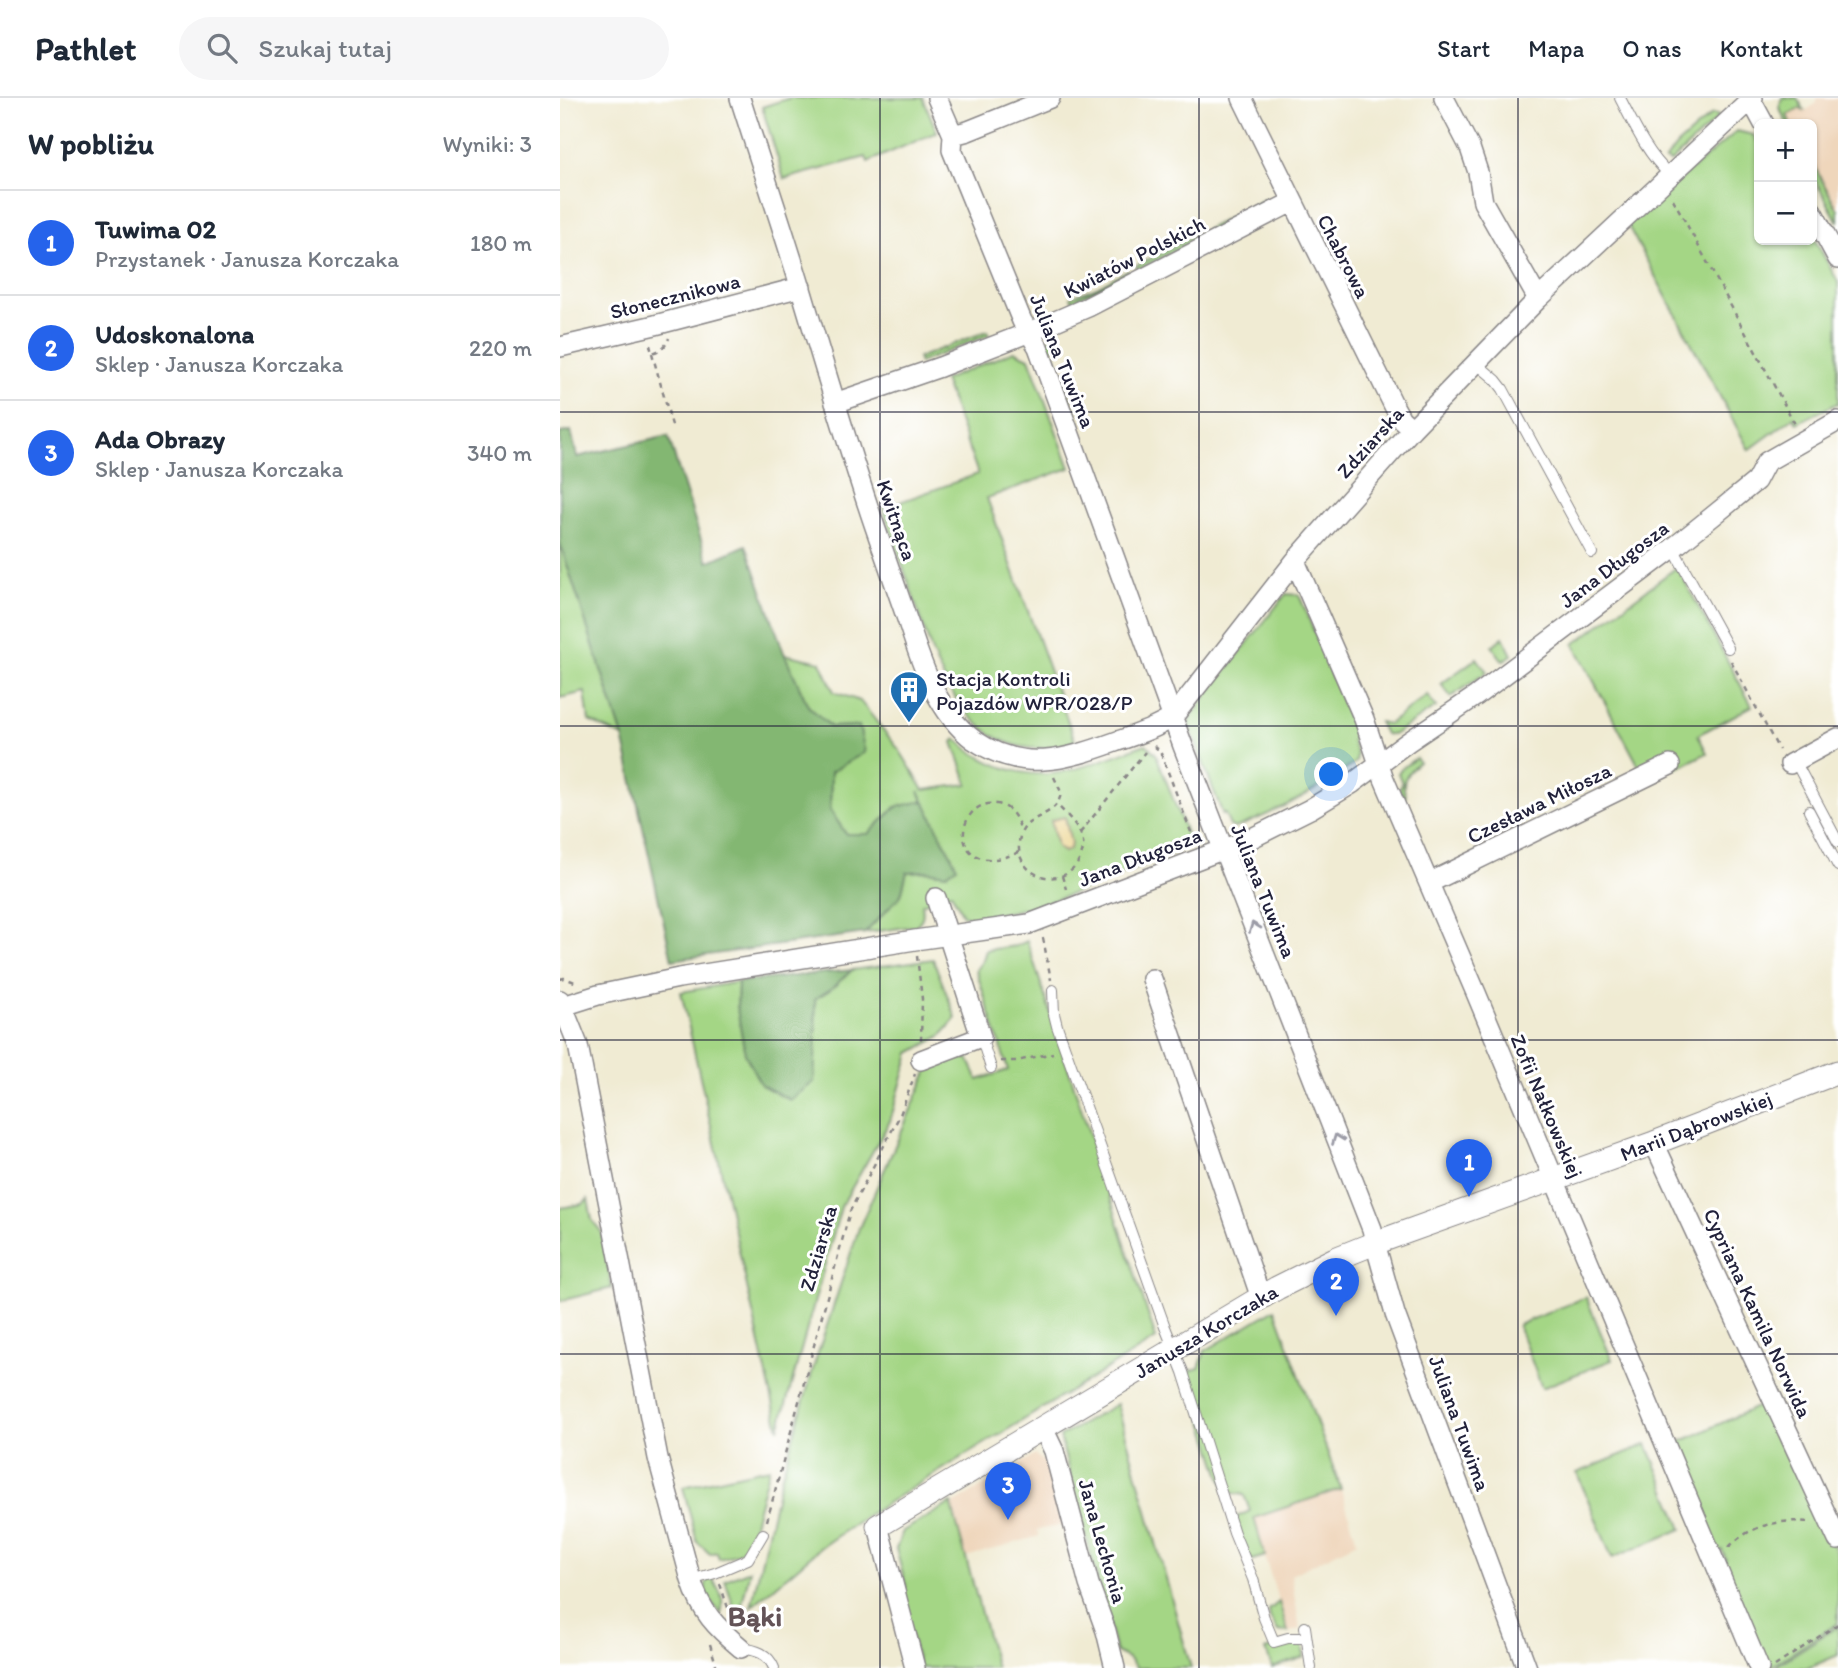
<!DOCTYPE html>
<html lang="pl">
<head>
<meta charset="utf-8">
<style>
  body { margin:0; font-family:Itim,sans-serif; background:#f6f6f7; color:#1f2937 }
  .controls { position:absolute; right:21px; top:21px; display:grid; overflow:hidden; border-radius:10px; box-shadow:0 2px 5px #0004 }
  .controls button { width:63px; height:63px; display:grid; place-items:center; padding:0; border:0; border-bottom:2px solid #e0e1e3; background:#fff; color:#1f2937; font:35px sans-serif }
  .you { position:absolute; left:772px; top:677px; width:24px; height:24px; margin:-18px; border:5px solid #fff; border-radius:50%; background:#1a73e8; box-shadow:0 0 0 10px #1a73e833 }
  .badge { display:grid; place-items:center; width:46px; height:46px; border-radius:50%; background:#2563eb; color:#fff; font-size:23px; font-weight:700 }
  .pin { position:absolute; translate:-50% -58px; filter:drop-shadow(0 2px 4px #0008) }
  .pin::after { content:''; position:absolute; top:37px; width:24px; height:21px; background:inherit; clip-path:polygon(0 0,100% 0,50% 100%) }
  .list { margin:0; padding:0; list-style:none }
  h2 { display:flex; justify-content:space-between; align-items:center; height:91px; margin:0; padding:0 28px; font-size:30px }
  h2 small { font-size:23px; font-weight:400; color:#747a83 }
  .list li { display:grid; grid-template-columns:46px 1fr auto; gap:21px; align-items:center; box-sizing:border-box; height:105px; padding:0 28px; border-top:2px solid #e0e1e3 }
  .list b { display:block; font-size:26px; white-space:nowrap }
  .list p { margin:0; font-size:23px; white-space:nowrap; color:#747a83 }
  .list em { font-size:23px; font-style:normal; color:#747a83 }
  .icon { flex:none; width:38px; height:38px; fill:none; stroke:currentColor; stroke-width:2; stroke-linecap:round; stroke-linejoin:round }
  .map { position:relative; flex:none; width:1278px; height:1570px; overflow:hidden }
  header { display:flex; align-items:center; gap:42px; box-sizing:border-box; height:98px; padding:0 35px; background:#fff; border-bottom:2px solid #e0e1e3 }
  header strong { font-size:33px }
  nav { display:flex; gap:38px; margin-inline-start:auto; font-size:24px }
  .search { width:490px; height:63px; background:#f6f6f7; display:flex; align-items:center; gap:18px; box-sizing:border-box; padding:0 24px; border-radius:38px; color:#747a83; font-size:26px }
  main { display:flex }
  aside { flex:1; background:#fff }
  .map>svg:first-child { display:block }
</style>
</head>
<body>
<header>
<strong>Pathlet</strong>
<div class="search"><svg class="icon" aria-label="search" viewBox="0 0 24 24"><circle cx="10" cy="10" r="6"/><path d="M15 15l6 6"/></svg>Szukaj tutaj</div>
<nav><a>Start</a><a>Mapa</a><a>O nas</a><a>Kontakt</a></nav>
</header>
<main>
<aside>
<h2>W pobliżu<small>Wyniki: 3</small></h2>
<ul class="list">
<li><span class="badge">1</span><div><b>Tuwima 02</b><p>Przystanek · Janusza Korczaka</p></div><em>180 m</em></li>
<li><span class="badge">2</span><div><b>Udoskonalona</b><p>Sklep · Janusza Korczaka</p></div><em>220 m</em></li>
<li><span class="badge">3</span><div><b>Ada Obrazy</b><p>Sklep · Janusza Korczaka</p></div><em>340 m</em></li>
</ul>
</aside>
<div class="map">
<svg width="1278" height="1570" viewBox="0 0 1278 1570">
  <rect width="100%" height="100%" fill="#fff"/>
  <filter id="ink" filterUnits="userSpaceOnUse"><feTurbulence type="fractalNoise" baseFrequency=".0143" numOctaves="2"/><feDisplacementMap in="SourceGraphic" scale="14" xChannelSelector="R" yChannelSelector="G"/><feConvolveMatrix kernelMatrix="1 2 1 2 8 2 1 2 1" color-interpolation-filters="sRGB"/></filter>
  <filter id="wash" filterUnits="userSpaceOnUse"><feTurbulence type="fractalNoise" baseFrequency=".00686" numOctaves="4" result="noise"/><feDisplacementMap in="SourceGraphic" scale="28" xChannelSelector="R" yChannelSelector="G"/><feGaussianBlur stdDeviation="1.57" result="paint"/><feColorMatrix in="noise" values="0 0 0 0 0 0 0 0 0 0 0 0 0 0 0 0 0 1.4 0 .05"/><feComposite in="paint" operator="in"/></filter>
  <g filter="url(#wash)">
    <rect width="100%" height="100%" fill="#f0ebd3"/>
    <path fill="#efd6bb" d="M1256 0H1278V112L1252 64V26H1231L1227 18 1240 9 1245 13 1257 5Z
      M475 1357 487 1366 503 1427 477 1432 479 1438 406 1459 392 1407Z
      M781 1391 797 1444 731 1477 740 1532 728 1534 693 1420Z"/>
    <path fill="#a4d685" stroke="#637c60" stroke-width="2" d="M230 0H363L377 34 308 64 306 59 224 81 202 9Z
      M1222 0H1237L1245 13 1240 10 1227 17 1231 26H1228C1223 18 1217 10 1222 0Z
      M1152 16 1157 17 1159 19 1111 64 1105 62 1117 47Z
      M1177 33 1193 37 1199 46V142H1252V136L1278 184V305L1237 325 1234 319 1189 352 1067 126Z
      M1252 64 1278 112V124L1252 76Z
      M705 101 707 104 578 172 576 168Z
      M568 172 570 175 513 203 511 199 537 189Z
      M427 233 429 237 359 265 358 260Z
      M499 235 492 251 519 326 517 327 488 246 490 240Z
      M454 253 469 260 510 370 427 400 515 643C442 670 396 616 372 554L323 410 418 376 384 282Z
      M0 445 63 639 29 623 25 594 0 600Z
      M1117 469 1192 608 1138 637 1147 655 1117 670 1082 674 1014 546Z
      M726 496 739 497 742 504 795 636 792 643 797 657 796 664C760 692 718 713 675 730L670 728 665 716 663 717 628 625 631 619 652 590Z
      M943 539 952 557 943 563 932 548Z
      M224 556 261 564 274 594 300 603 340 653 364 692 408 686 393 644 396 641C420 664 456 678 489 676 516 674 558 656 586 646L596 656 626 735 623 751C560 776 497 808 429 817 420 819 412 821 403 817L391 794 362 806C364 817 363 823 354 828L305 835 341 797 347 774 367 773 386 776 336 709 308 736H286L270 712 271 674 304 654 299 628 271 629 248 608Z
      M917 560 927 574 891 599 881 586Z
      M867 597 876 609 833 637 825 636 819 624 829 626Z
      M856 660 859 664C847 673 840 684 846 698L843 700 839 691 842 685 838 675 841 671Z
      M467 843 596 1241 306 1418 261 1449 191 1509 218 1391 256 1261 299 1130 352 1009C358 993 367 979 371 962L408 960 418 982 448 972 416 872 423 862 426 852 456 848Z
      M373 861 396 920 381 938 350 955 330 1023 281 1109 219 1331 121 894 178 884 177 911 256 943 255 901 271 891 292 872Z
      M28 1101 32 1122 41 1133 52 1190 0 1203V1110L23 1106Z
      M1026 1199 1052 1262 982 1290 958 1227Z
      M715 1211 781 1391 694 1420 705 1458 689 1463 674 1420 690 1413 684 1397 666 1394 627 1274 639 1270 645 1253Z
      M1204 1300 1261 1420 1255 1421 1259 1429 1265 1430 1278 1457V1525L1209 1570H1206L1162 1466 1166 1461 1162 1452 1157 1455 1118 1355 1121 1354 1118 1345 1201 1307 1200 1303Z
      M557 1306 631 1570H576L568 1560 556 1554 500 1339Z
      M1087 1346 1122 1431 1052 1460 1017 1375Z
      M209 1370 188 1448 176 1456 159 1461 157 1454 150 1456 137 1444 123 1389Z
      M391 1405 436 1570H359L341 1496 346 1488 336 1451 343 1433Z
      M190 1472 181 1510 175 1512 165 1482Z
      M152 1480C160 1492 165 1502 161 1516 152 1505 140 1495 148 1481Z
      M719 1504 728 1534 718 1533 710 1520 709 1512Z
      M1278 1528V1557L1248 1570H1216L1219 1566Z
      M742 1543 744 1559 712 1570 706 1552 724 1546Z"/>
    <path fill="#83b772" stroke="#526c56" stroke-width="2" d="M11 333 17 359 108 338 148 464 186 447 224 555 248 608 271 629 299 628 305 654 271 674 270 712 286 736H308L336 709 363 703 359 693 397 769 386 776 367 773 347 774 341 797 305 835 112 862 63 639 0 445V335Z
      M292 872 271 891 255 901 256 943 254 984 230 1002 201 987 185 956 177 911 178 884Z"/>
    <path fill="#eeda9e" stroke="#887e6c" stroke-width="2" d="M505 719 511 745 510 751 504 754 497 749 491 722Z"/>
  </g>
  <g filter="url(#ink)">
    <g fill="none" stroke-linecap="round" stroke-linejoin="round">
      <defs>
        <path id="service" d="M1060 0C1074 27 1087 56 1110 77
          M916 265 936 282 943 291 1032 455
          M1113 450 1168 550
          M1235 663 1278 744
          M1249 713 1278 768
          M493 892 494 916 497 928 605 1229 623 1274 674 1435 693 1481 704 1520 714 1544 728 1540H746
          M421 939 431 970
          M131 1482 155 1475 188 1461 203 1436
          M745 1529 751 1570
          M181 1550C196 1552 208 1555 214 1570"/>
        <path id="minor" d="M180 0C200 64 222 127 241 191 265 271 288 350 315 429 326 461 337 492 348 524 355 546 362 568 372 588 382 608 396 629 414 642 462 675 505 662 555 644 575 637 595 631 613 619L735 463 852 331 978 201 1193 0
          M377 0 393 37 392 52 462 223 478 249 623 648 812 1131 815 1145 835 1216 967 1570
          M682 0 835 310 841 321 852 331
          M884 0 910 50 918 74 923 104 978 201
          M1190 0 1204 26
          M393 37 408 33 490 0
          M1252 113 1278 161
          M0 249 95 227 241 189
          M275 305 380 269 470 234 528 209 732 104
          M735 463 804 621 824 681 916 895 1199 1570
          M1230 666 1278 640
          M869 785 1110 667
          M592 881 701 1200
          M0 902 18 947 98 1360 131 1482C141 1514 156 1529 181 1550
          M0 909 38 897 119 880 355 842 469 826 688 742 750 711 793 685 848 644 916 598 1113 450 1153 418 1196 383 1206 364 1278 323
          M361 962 421 939 376 800
          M1094 1045 1278 1442
          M483 1330 494 1353 529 1486 546 1533 555 1570
          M318 1428 355 1570"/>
        <path id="tertiary" d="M318 1428 717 1190 775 1161 815 1145 1094 1045 1278 974"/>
      </defs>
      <use href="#service" stroke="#898687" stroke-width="12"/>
      <use href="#minor" stroke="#898687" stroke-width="22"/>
      <use href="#tertiary" stroke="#898687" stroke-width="25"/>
      <path stroke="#898687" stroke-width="2.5" stroke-dasharray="5 5" stroke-linecap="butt" d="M1113 101 1236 328
        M90 247 92 255C101 252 106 249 109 240
        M92 255 113 331
        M1171 563 1219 652
        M594 648 600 653 631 734 630 745
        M494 679 501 694C498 723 461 713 459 745 456 783 509 793 521 758 524 751 524 744 521 737 516 725 506 716 497 707
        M520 735 585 654
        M459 754C387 786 392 700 437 706 451 708 457 720 461 733
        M502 778 506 791
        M483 840 491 882
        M357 858 362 901 361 942
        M0 881 4 880 15 884
        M441 963H457L493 955
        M207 1423 290 1113 340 1017 355 976
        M1169 1449C1190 1427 1220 1421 1250 1424
        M160 1486 169 1513
        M150 1546 157 1570
        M1215 1568 1278 1526"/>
      <use href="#service" stroke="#fff" stroke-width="10"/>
      <use href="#minor" stroke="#fff" stroke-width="19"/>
      <use href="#tertiary" stroke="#fff" stroke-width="23"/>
    </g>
    <defs><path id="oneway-chevron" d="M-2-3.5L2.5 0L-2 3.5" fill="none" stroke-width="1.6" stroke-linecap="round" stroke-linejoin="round" transform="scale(1.75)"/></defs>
    <g stroke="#9c9ca7">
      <use href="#oneway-chevron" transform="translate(694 829) rotate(-111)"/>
      <use href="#oneway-chevron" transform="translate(777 1041) rotate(-111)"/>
    </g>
  </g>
  <path fill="none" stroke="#22223b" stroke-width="2" stroke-opacity="0.55" d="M320 0V1570M639 0V1570M958 0V1570M0 314H1278M0 628H1278M0 942H1278M0 1256H1278"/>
  <defs>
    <symbol id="building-pin" viewBox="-11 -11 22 30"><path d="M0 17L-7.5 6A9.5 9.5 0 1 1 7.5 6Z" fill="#1f6fb2" stroke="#fff"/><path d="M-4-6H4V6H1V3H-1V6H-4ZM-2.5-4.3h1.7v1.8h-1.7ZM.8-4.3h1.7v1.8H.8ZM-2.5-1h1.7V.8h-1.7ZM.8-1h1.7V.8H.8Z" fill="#fff"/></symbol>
  </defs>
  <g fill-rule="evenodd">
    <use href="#building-pin" x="327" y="570" width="44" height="60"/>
  </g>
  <g text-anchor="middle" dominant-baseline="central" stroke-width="6" stroke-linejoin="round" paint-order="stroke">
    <g font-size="21" fill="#22223b" stroke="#fff">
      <text transform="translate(784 158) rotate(63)">Chabrowa</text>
      <text transform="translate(574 159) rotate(-27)">Kwiatów Polskich</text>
      <text transform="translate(115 198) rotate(-14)">Słonecznikowa</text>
      <text transform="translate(503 263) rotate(68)">Juliana Tuwima</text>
      <text transform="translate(810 344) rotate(-48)">Zdziarska</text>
      <text transform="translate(337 422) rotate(71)">Kwitnąca</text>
      <text transform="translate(1054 466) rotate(-37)">Jana Długosza</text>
      <text transform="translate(979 705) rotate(-26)">Czesława Miłosza</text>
      <text transform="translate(580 759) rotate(-21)">Jana Długosza</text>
      <text transform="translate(704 793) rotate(68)">Juliana Tuwima</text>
      <text transform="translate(987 1008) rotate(67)">Zofii Nałkowskiej</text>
      <text transform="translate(1136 1028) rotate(-21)">Marii Dąbrowskiej</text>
      <text transform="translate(258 1150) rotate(-74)">Zdziarska</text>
      <text transform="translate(1198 1215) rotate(65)">Cypriana Kamila Norwida</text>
      <text transform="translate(646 1233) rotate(-31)">Janusza Korczaka</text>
      <text transform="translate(900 1325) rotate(70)">Juliana Tuwima</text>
      <text transform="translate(543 1443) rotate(74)">Jana Lechonia</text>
    </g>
    <g font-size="21" fill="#22223b" stroke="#fff" text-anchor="start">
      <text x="376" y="580">Stacja Kontroli<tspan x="376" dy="24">Pojazdów WPR/028/P</tspan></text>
    </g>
    <g font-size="28" font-weight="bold" fill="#635357" stroke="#fff">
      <text x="195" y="1518">Bąki</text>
    </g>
  </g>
</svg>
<div class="controls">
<button>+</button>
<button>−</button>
</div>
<div class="you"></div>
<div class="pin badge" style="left:909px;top:1099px">1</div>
<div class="pin badge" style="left:776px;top:1218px">2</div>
<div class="pin badge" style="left:448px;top:1422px">3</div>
</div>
</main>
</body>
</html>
